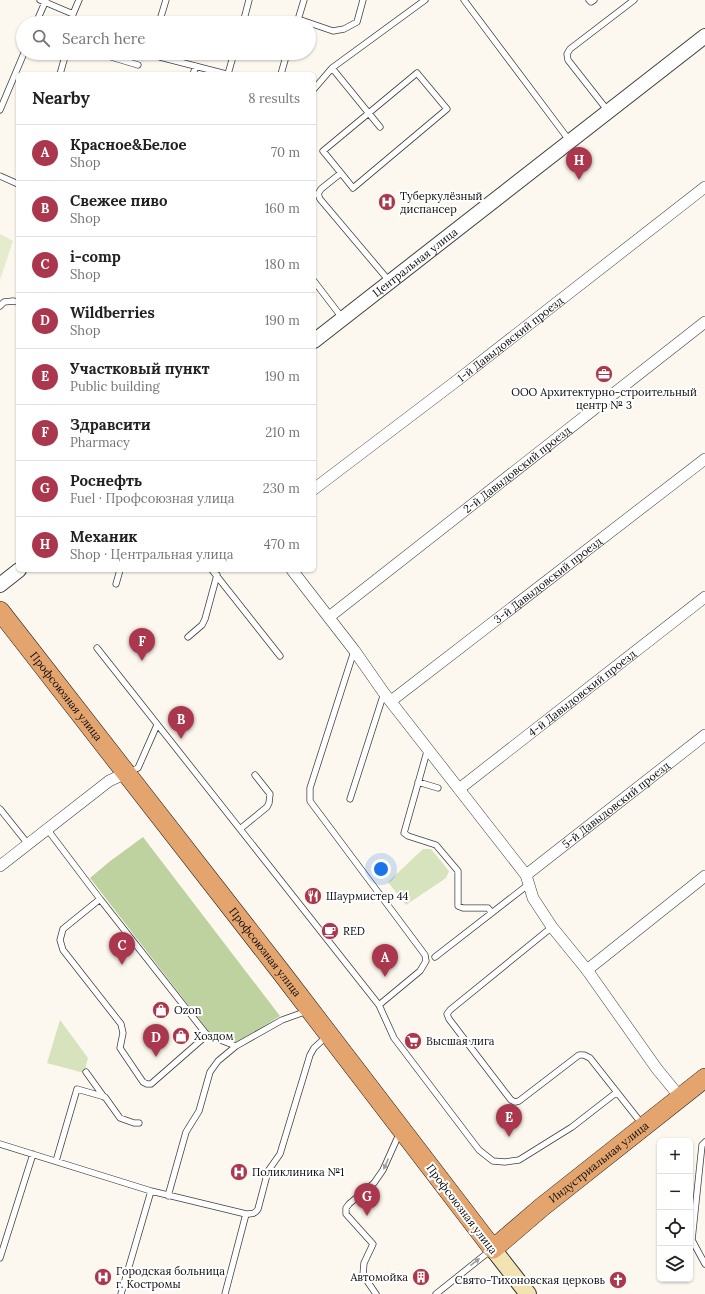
<!DOCTYPE html>
<html lang="en">
<head>
<meta charset="utf-8">
<style>
  body { margin:0; font-family:Lora,serif; background:#f6f6f6; color:#222 }
  .controls { position:absolute; right:12px; bottom:12px; display:grid; overflow:hidden; border-radius:6px; box-shadow:0 1px 3px #0004 }
  .controls button { width:36px; height:36px; display:grid; place-items:center; padding:0; border:0; border-bottom:1px solid #e0e0e0; background:#fff; color:#222; font:20px sans-serif }
  .you { position:absolute; left:381px; top:869px; width:14px; height:14px; margin:-10px; border:3px solid #fff; border-radius:50%; background:#1a73e8; box-shadow:0 0 0 6px #1a73e833 }
  .badge { display:grid; place-items:center; width:26px; height:26px; border-radius:50%; background:#aa374d; color:#fff; font-size:13px; font-weight:700 }
  .pin { position:absolute; translate:-50% -33px; filter:drop-shadow(0 1px 2px #0008) }
  .pin::after { content:''; position:absolute; top:21px; width:14px; height:12px; background:inherit; clip-path:polygon(0 0,100% 0,50% 100%) }
  .list { margin:0; padding:0; list-style:none }
  h2 { display:flex; justify-content:space-between; align-items:center; height:52px; margin:0; padding:0 16px; font-size:17px }
  h2 small { font-size:13px; font-weight:400; color:#767676 }
  .list li { display:grid; grid-template-columns:26px 1fr auto; gap:12px; align-items:center; box-sizing:border-box; height:56px; padding:0 16px; border-top:1px solid #e0e0e0 }
  .list b { display:block; font-size:15px; white-space:nowrap }
  .list p { margin:0; font-size:13px; white-space:nowrap; color:#767676 }
  .list em { font-size:13px; font-style:normal; color:#767676 }
  .icon { flex:none; width:22px; height:22px; fill:none; stroke:currentColor; stroke-width:2; stroke-linecap:round; stroke-linejoin:round }
  .map { position:relative; flex:none; width:705px; height:1294px; overflow:hidden }
  .search { position:absolute; background:#fff; box-shadow:0 1px 3px #0004; left:16px; top:16px; width:300px; height:44px; display:flex; align-items:center; gap:10px; box-sizing:border-box; padding:0 14px; border-radius:22px; color:#767676; font-size:15px }
  .panel { position:absolute; background:#fff; box-shadow:0 1px 3px #0004; left:16px; top:72px; width:300px; height:500px; border-radius:6px }
  .map>svg:first-child { display:block }
</style>
</head>
<body>
<div class="map">
<svg width="705" height="1294" viewBox="0 0 705 1294">
  <rect width="100%" height="100%" fill="#fdf8ef"/>
  <path fill="#d6e3bc" d="M423 849H431L449 871 446 878 406 905 388 882Z
    M60 1020 88 1058 84 1073 47 1063Z"/>
  <path fill="#bdd29e" d="M143 837 280 1016 236 1043 210 1033 90 878 109 862Z"/>
  <path fill="#e5ebcd" d="M0 234 13 241 0 280Z"/>
  <g fill="none" stroke-linecap="round" stroke-linejoin="round">
    <defs>
      <path id="service" d="M40 0 73 14
        M464 0 569 140
        M589 0 591 2 594 0
        M298 19 333 31 344 29 357 22 363 0
        M36 23 46 0
        M71 23 73 14 79 0
        M159 23 166 0
        M243 23 249 0
        M297 23 304 0
        M98 53 138 65
        M158 53 160 57 226 74
        M332 68 380 127
        M60 74 66 53
        M193 74 196 66
        M228 74 234 53
        M281 74 287 53
        M314 89 332 68 425 0
        M0 110 24 53
        M608 111 568 60 567 54 570 49 634 0
        M341 173 353 188 447 109 417 73 323 151 341 173 321 189 318 194 320 199 390 282
        M0 176 18 184
        M314 281 343 319
        M0 306 4 302 13 301 18 302
        M212 570 280 656
        M116 584 120 570
        M188 637 202 625 205 619 217 575
        M97 648 379 1005 394 1038 479 1150 493 1161 505 1162 519 1160 572 1127 617 1092
        M354 651 310 788V801L425 955 426 961 420 971 379 1005
        M428 748 404 833 408 836 436 845 458 871V906L463 908H488L492 913
        M128 772 138 768 157 725
        M418 782 438 788
        M350 799 384 693
        M0 809 28 844
        M47 829 100 899 63 929 60 940 63 950 121 1024 123 1033 120 1048 143 1082 147 1084H151L207 1035 100 899
        M240 829 267 807 269 803 270 794 255 775
        M552 927 450 1010 447 1014 449 1019 511 1100 515 1102 519 1101 579 1055H584L590 1058 642 1124
        M435 957 529 884
        M207 1035 236 1046 282 1020 307 1011
        M86 1072 104 1097
        M705 1142 702 1145 692 1240 705 1264
        M0 1144 151 1191 246 1214C252 1214 255 1214 258 1209L268 1171 280 1154 310 1055 314 1048 327 1036
        M56 1161 77 1089 105 1097 120 1118 134 1123H139
        M168 1196 186 1132 199 1111 210 1072 218 1061 236 1046
        M0 1258 33 1154
        M121 1294 151 1191
        M225 1294 246 1214
        M376 1294 363 1275 364 1263 373 1244 346 1214V1208L349 1204 374 1183 383 1170 400 1132
        M436 1294 491 1250"/>
      <g id="minor">
        <path id="s1" d="M314 489 459 379 705 187"/>
        <path d="M292 570 354 650 384 693 526 875 533 898 552 927 587 970 657 1069 680 1097"/>
        <path id="s2" d="M329 617 705 322"/>
        <path id="s3" d="M391 701 705 459"/>
        <path id="s4" d="M459 789 705 597"/>
        <path d="M0 866 109 781 126 773"/>
        <path id="s5" d="M526 875 705 735"/>
        <path d="M587 970 705 876"/>
      </g>
      <g id="tertiary">
        <path id="s6" d="M314 341 705 36"/>
        <path d="M0 585 19 570"/>
      </g>
      <path id="secondary" d="M493 1249 528 1294"/>
      <g id="trunk">
        <path id="s7" d="M0 611 281 972 493 1249 542 1207 705 1078"/>
      </g>
    </defs>
    <use href="#service" stroke="#404040" stroke-width="7"/>
    <use href="#minor" stroke="#404040" stroke-width="12"/>
    <use href="#tertiary" stroke="#404040" stroke-width="16"/>
    <use href="#secondary" stroke="#2f2f2f" stroke-width="18"/>
    <use href="#trunk" stroke="#1e1e1e" stroke-width="20"/>
    <use href="#service" stroke="#fff" stroke-width="5.5"/>
    <use href="#minor" stroke="#fff" stroke-width="11"/>
    <use href="#tertiary" stroke="#fff" stroke-width="14"/>
    <use href="#secondary" stroke="#f4e3b2" stroke-width="16"/>
    <use href="#trunk" stroke="#e4a46e" stroke-width="19"/>
  </g>
  <defs><path id="oneway-solid" d="M-6-.8H1V-3.2L6.5 0L1 3.2V.8H-6Z"/></defs>
  <g fill="#9e9e9e">
    <use href="#oneway-solid" transform="translate(386 1164) rotate(114)"/>
    <use href="#oneway-solid" transform="translate(475 1262) rotate(-38)"/>
  </g>
  <defs>
    <symbol id="hospital-disc" viewBox="-11 -11 22 22"><circle r="9.5" fill="#aa374d" stroke="#fff"/><path d="M-5-5h3v3.5h4V-5h3V5h-3V1.5h-4V5h-3Z" fill="#fff"/></symbol>
    <symbol id="office-disc" viewBox="-11 -11 22 22"><circle r="9.5" fill="#aa374d" stroke="#fff"/><path d="M-6-3h4V-5.5h4V-3h4V5H-6ZM-1-4.5V-3h2v-1.5ZM-6 0V1H6V0Z" fill="#fff"/></symbol>
    <symbol id="restaurant-disc" viewBox="-11 -11 22 22"><circle r="9.5" fill="#aa374d" stroke="#fff"/><path d="M-5-6h1v4h1v-4h1v4h1v-4h1v5L-1.5 .5V6h-2V.5L-5-1ZM5-6V6H3V1.5H1.5Q1.5-4 5-6Z" fill="#fff"/></symbol>
    <symbol id="cafe-disc" viewBox="-11 -11 22 22"><circle r="9.5" fill="#aa374d" stroke="#fff"/><path d="M-5.5-4.5H6V0H3Q3 3.5 0 3.5H-2.5Q-5.5 3.5-5.5 0ZM3-3.2v2h1.7v-2ZM-6 4.5H4V6H-6Z" fill="#fff"/></symbol>
    <symbol id="shop-disc" viewBox="-11 -11 22 22"><circle r="9.5" fill="#aa374d" stroke="#fff"/><path d="M-5-2.5h2.3a2.7 3.5 0 0 1 5.4 0H5L5.5 6h-11ZM-1.5-2.5h3a1.5 2.3 0 0 0-3 0Z" fill="#fff"/></symbol>
    <symbol id="supermarket-disc" viewBox="-11 -11 22 22"><circle r="9.5" fill="#aa374d" stroke="#fff"/><path d="M-6-5.5h2.5l.6 2H6L4.5 2H-2.5L-4.4-4H-6ZM-1.5 3.2a1.3 1.3 0 1 0 .1 0ZM3 3.2a1.3 1.3 0 1 0 .1 0Z" fill="#fff"/></symbol>
    <symbol id="building-disc" viewBox="-11 -11 22 22"><circle r="9.5" fill="#aa374d" stroke="#fff"/><path d="M-4-6H4V6H1V3H-1V6H-4ZM-2.5-4.3h1.7v1.8h-1.7ZM.8-4.3h1.7v1.8H.8ZM-2.5-1h1.7V.8h-1.7ZM.8-1h1.7V.8H.8Z" fill="#fff"/></symbol>
    <symbol id="church-disc" viewBox="-11 -11 22 22"><circle r="9.5" fill="#aa374d" stroke="#fff"/><path d="M-1.2-6h2.4v3.5h3.3v2.4h-3.3V6h-2.4V-.1h-3.3v-2.4h3.3Z" fill="#fff"/></symbol>
  </defs>
  <g fill-rule="evenodd">
    <use href="#hospital-disc" x="377" y="192" width="20" height="20"/>
    <use href="#office-disc" x="594" y="364" width="20" height="20"/>
    <use href="#restaurant-disc" x="303" y="886" width="20" height="20"/>
    <use href="#cafe-disc" x="320" y="921" width="20" height="20"/>
    <use href="#shop-disc" x="151" y="1000" width="20" height="20"/>
    <use href="#shop-disc" x="171" y="1026" width="20" height="20"/>
    <use href="#supermarket-disc" x="403" y="1031" width="20" height="20"/>
    <use href="#hospital-disc" x="229" y="1162" width="20" height="20"/>
    <use href="#hospital-disc" x="93" y="1267" width="20" height="20"/>
    <use href="#building-disc" x="411" y="1267" width="20" height="20"/>
    <use href="#church-disc" x="608" y="1270" width="20" height="20"/>
  </g>
  <g text-anchor="middle" dominant-baseline="central" stroke-width="4" stroke-linejoin="round" paint-order="stroke">
    <g font-size="11" fill="#0d0d0d" stroke="#fff" text-anchor="start">
      <text x="400" y="196">Туберкулёзный<tspan x="400" dy="13">диспансер</tspan></text>
      <text x="604" y="392" text-anchor="middle">ООО Архитектурно-строительный<tspan x="604" dy="13">центр № 3</tspan></text>
      <text x="326" y="896">Шаурмистер 44</text>
      <text x="343" y="931">RED</text>
      <text x="174" y="1010">Ozon</text>
      <text x="194" y="1036">Хоздом</text>
      <text x="426" y="1041">Высшая лига</text>
      <text x="252" y="1172">Поликлиника №1</text>
      <text x="116" y="1271">Городская больница<tspan x="116" dy="13">г. Костромы</tspan></text>
      <text x="408" y="1277" text-anchor="end">Автомойка</text>
      <text x="605" y="1280" text-anchor="end">Свято-Тихоновская церковь</text>
    </g>
    <g font-size="11" fill="#0d0d0d" stroke="#fff">
      <text stroke="none"><textPath href="#s6" startOffset="128">Центральная улица</textPath></text>
      <text stroke="none"><textPath href="#s1" startOffset="247">1-й Давыдовский проезд</textPath></text>
      <text stroke="none"><textPath href="#s2" startOffset="239">2-й Давыдовский проезд</textPath></text>
      <text stroke="none"><textPath href="#s3" startOffset="198">3-й Давыдовский проезд</textPath></text>
      <text stroke="none"><textPath href="#s4" startOffset="156">4-й Давыдовский проезд</textPath></text>
      <text stroke="none"><textPath href="#s7" startOffset="108">Профсоюзная улица</textPath></text>
      <text stroke="none"><textPath href="#s5" startOffset="114">5-й Давыдовский проезд</textPath></text>
      <text stroke="none"><textPath href="#s7" startOffset="432">Профсоюзная улица</textPath></text>
      <text stroke="none"><textPath href="#s7" startOffset="943">Индустриальная улица</textPath></text>
      <text transform="translate(462 1209) rotate(53)">Профсоюзная улица</text>
    </g>
  </g>
</svg>
<div class="controls">
<button>+</button>
<button>−</button>
<button><svg class="icon" aria-label="locate" viewBox="0 0 24 24"><circle cx="12" cy="12" r="6"/><path d="M12 2v4M12 18v4M2 12h4M18 12h4"/></svg></button>
<button><svg class="icon" aria-label="layers" viewBox="0 0 24 24"><path d="M12 4l9 5-9 5-9-5zM3 14l9 5 9-5"/></svg></button>
</div>
<div class="you"></div>
<div class="pin badge" style="left:385px;top:977px">A</div>
<div class="pin badge" style="left:181px;top:739px">B</div>
<div class="pin badge" style="left:122px;top:965px">C</div>
<div class="pin badge" style="left:156px;top:1057px">D</div>
<div class="pin badge" style="left:509px;top:1137px">E</div>
<div class="pin badge" style="left:142px;top:661px">F</div>
<div class="pin badge" style="left:367px;top:1216px">G</div>
<div class="pin badge" style="left:579px;top:180px">H</div>
<div class="search"><svg class="icon" aria-label="search" viewBox="0 0 24 24"><circle cx="10" cy="10" r="6"/><path d="M15 15l6 6"/></svg>Search here</div>
<section class="panel">
<h2>Nearby<small>8 results</small></h2>
<ul class="list">
<li><span class="badge">A</span><div><b>Красное&amp;Белое</b><p>Shop</p></div><em>70 m</em></li>
<li><span class="badge">B</span><div><b>Свежее пиво</b><p>Shop</p></div><em>160 m</em></li>
<li><span class="badge">C</span><div><b>i-comp</b><p>Shop</p></div><em>180 m</em></li>
<li><span class="badge">D</span><div><b>Wildberries</b><p>Shop</p></div><em>190 m</em></li>
<li><span class="badge">E</span><div><b>Участковый пункт</b><p>Public building</p></div><em>190 m</em></li>
<li><span class="badge">F</span><div><b>Здравсити</b><p>Pharmacy</p></div><em>210 m</em></li>
<li><span class="badge">G</span><div><b>Роснефть</b><p>Fuel · Профсоюзная улица</p></div><em>230 m</em></li>
<li><span class="badge">H</span><div><b>Механик</b><p>Shop · Центральная улица</p></div><em>470 m</em></li>
</ul>
</section>
</div>
</body>
</html>
